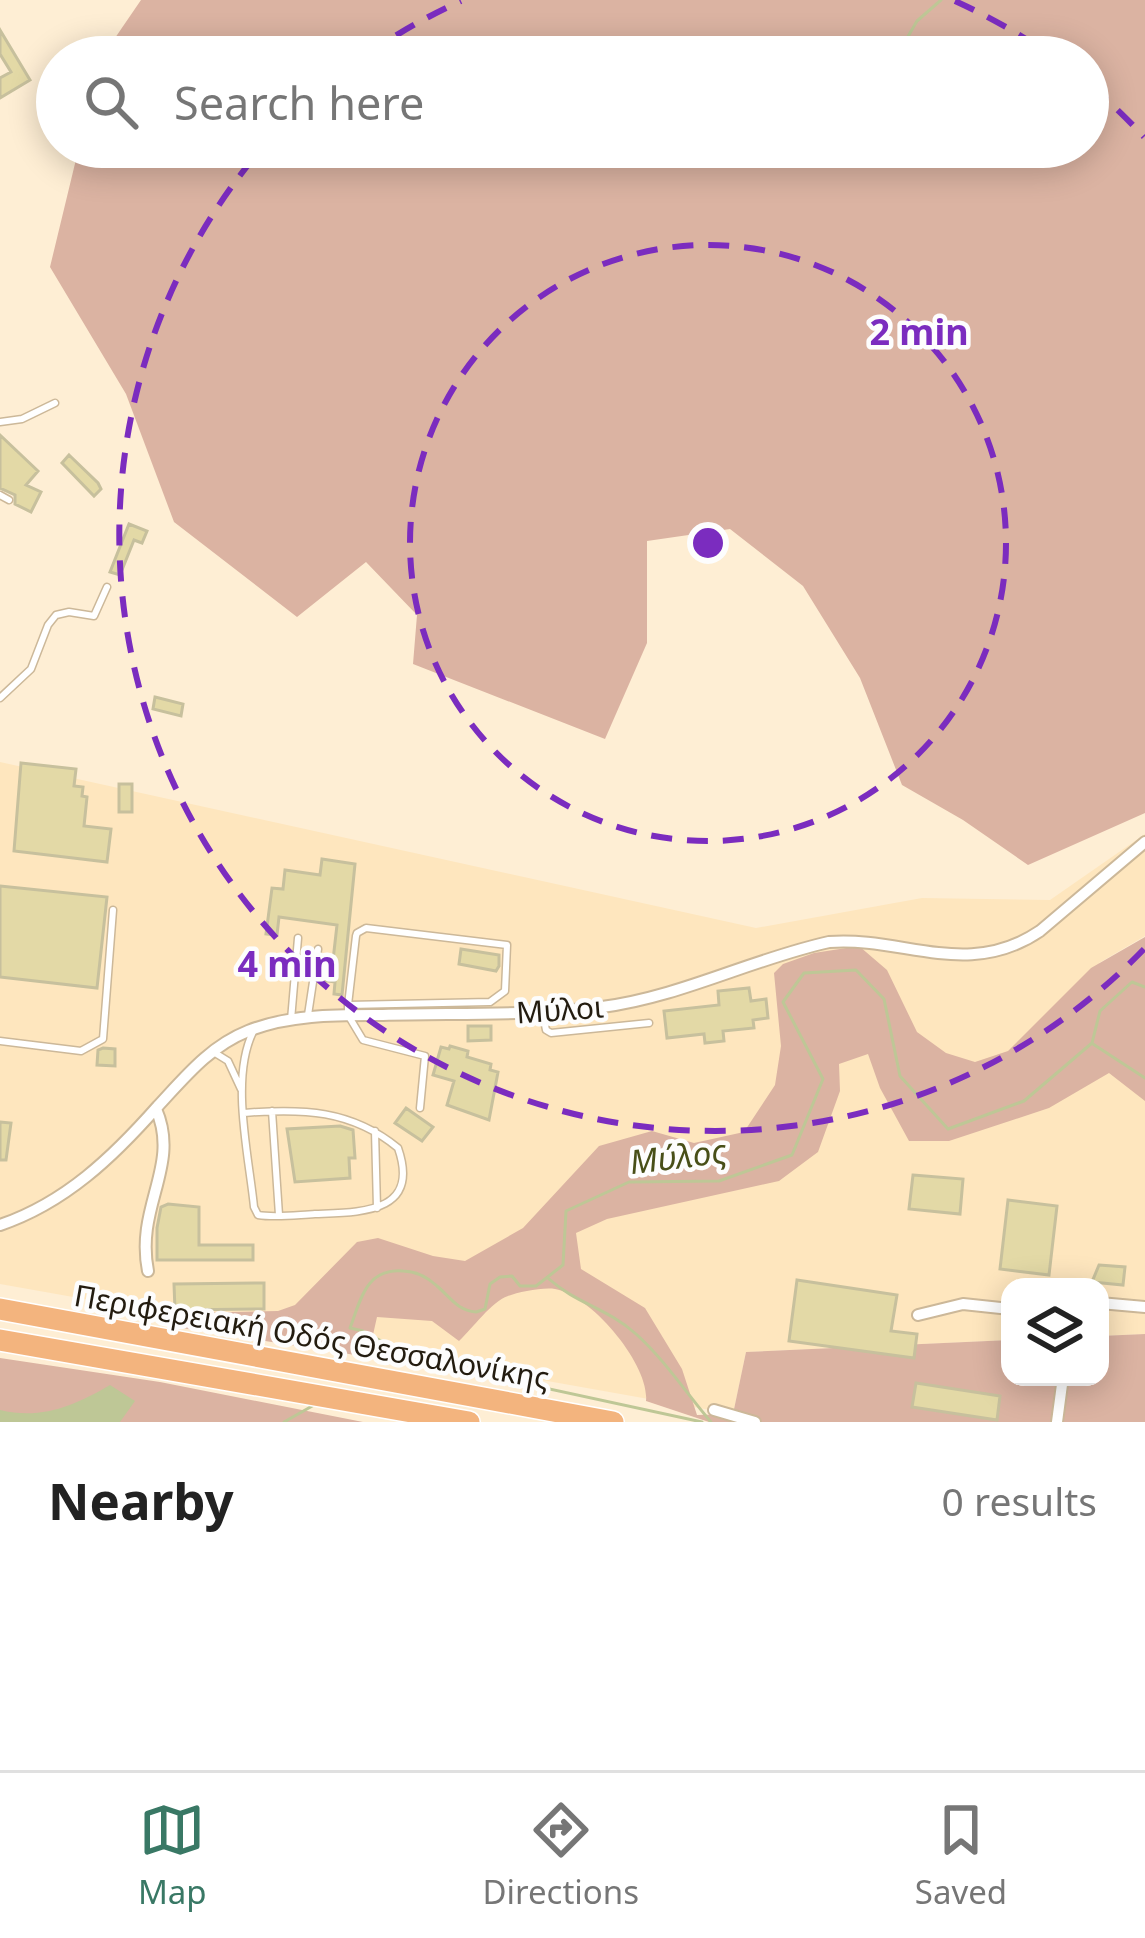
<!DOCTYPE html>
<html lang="en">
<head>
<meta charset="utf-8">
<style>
  body { margin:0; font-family:"Noto Sans",sans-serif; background:#f2f2f2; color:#222 }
  .controls { position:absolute; right:36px; bottom:36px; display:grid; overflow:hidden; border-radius:24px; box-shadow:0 6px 30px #0003 }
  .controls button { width:108px; height:108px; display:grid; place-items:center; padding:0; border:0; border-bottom:3px solid #e0e0e0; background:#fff; color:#222; font:60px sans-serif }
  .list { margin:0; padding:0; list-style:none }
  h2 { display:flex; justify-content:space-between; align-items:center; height:156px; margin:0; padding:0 48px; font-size:51px }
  h2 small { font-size:39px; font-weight:400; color:#767676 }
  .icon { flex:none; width:66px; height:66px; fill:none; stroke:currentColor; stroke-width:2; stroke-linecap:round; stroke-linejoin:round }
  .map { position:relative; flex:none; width:1145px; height:1422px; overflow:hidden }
  .search { position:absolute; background:#fff; box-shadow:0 6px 30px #0003; left:36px; right:36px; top:36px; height:132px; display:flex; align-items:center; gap:30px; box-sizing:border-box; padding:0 42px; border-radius:66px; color:#767676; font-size:45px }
  .sheet { height:348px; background:#fff }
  nav { display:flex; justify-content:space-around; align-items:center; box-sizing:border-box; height:168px; border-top:3px solid #e0e0e0; background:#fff; font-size:33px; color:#767676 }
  nav a { display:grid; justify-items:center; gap:6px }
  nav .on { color:#397865 }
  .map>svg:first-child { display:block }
</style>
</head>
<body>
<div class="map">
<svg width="1145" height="1422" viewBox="0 0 1145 1422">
  <rect width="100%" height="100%" fill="#feeed4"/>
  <path fill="#fee6be" d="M0 762 756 928 922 898 1050 900 1145 834V936L1099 963 1145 1003V1334L1100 1336V1287H1010V1340L746 1352 733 1414 0 1284Z"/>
  <path fill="#dbb3a2" d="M141 0H1145V813L1028 865 963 820 902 785 860 678 803 586 730 529 647 541V643L605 739 413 664 417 615 366 562 297 617 174 522 126 394 50 267 79 147H1088V57H109L115 38Z
    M1145 937V1101L1109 1073 1049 1108 949 1141H909L880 1088 868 1054 839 1064 840 1091 818 1152 779 1181 607 1219 576 1233 581 1269 645 1308 682 1369 697 1415 733 1414 746 1352 1010 1340V1377H1100V1336L1145 1334V1422H709L646 1401C650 1365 591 1295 555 1289 543 1287 519 1292 508 1296 491 1302 473 1328 459 1341L432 1321 377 1317 368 1357 182 1328 180 1313 278 1311 295 1305 357 1242 378 1238 433 1256 465 1261 523 1228 599 1146 652 1131 694 1143 744 1132 775 1085 781 1046 774 973 783 964 814 953 859 946 887 970 917 1032 946 1053 975 1062 1008 1051 1091 968Z
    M0 1358 160 1382 363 1422H0Z"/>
  <path fill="#bec796" d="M110 1385 135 1401 120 1422H0V1410C41 1420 74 1406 110 1385Z"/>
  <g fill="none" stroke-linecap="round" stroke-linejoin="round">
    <path stroke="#bec796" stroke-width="3" d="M896 57 917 21 941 0
      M793 160 812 147
      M1093 1044 1145 1078
      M549 1279C577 1304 607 1308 636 1334 664 1359 687 1394 711 1422
      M284 1422 314 1405
      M702 1422 416 1360 363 1331 350 1328C361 1299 366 1268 403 1271 416 1271 426 1276 437 1286 451 1298 457 1310 476 1312L485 1309 490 1284 500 1277 512 1276 520 1286H536L563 1265 566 1211 629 1182 719 1181 792 1155 823 1079 783 1002 804 973 856 970 884 999 900 1076 948 1129 1024 1101 1092 1043 1100 1011 1132 982 1145 987"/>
  </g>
  <path fill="#e3d9a6" stroke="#c7c09d" stroke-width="3" d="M0 30 30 80 0 98V78L11 72 0 54Z
    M0 435 38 471 26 485 41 492 31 512 15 504V495L0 488Z
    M69 455 98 483 101 489 94 496 62 463Z
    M129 524 147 531 142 543 134 540 120 575 110 572Z
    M155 697 183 704 181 716 153 709Z
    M21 763 76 769 74 786 83 787 82 796 87 797 84 826 111 829 107 862 14 851Z
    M119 784H132V812H119Z
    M322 859 355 864 342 995 334 994 335 982 321 980 323 968 332 969 337 925 279 917 277 935 266 934 272 888 283 889 285 870 320 875Z
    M0 886 107 897 97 988 0 977Z
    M461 949 499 955V966L496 971 459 964Z
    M749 988 751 1001 766 999 768 1018 753 1020 754 1028 723 1031 724 1041 705 1043 704 1034 667 1038 664 1011 719 1005 718 991Z
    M468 1026H491V1040L468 1041Z
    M450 1046 468 1051 467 1057 491 1064 490 1070 498 1072 489 1120 447 1105 454 1081 433 1075 441 1047 449 1049Z
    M103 1048 115 1049V1066L97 1065 98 1050Z
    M406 1108 433 1127 422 1141 395 1123Z
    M0 1122 11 1123 6 1160H0Z
    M340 1126 353 1130 355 1158H349L350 1178 295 1182 287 1129Z
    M913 1175 963 1179 960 1214 909 1209Z
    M1008 1200 1057 1206 1049 1275 1000 1269Z
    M168 1204 199 1207V1245H253V1260H157V1228L161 1207Z
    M1099 1265 1125 1267 1123 1285 1092 1282Z
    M797 1280 897 1295 891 1331 917 1334 914 1358 789 1341Z
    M264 1283V1309L175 1310 174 1284Z
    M916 1383 1000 1396 997 1420 912 1407Z"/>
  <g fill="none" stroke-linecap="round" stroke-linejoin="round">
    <defs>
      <path id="lane" d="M0 422 22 419 55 403
        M0 495 9 500
        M0 698 31 669 48 625 56 615 69 612 94 616 107 587
        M348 1005 490 1002 505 991 507 945 366 928 357 933 356 936 348 1005V1015L363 1040 425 1056 420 1108
        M308 1015 318 949
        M543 1015 546 1030 551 1033 649 1023
        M291 1020 298 938
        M0 1041 81 1051 103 1039 113 910
        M215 1053 228 1061 241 1089
        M272 1111 279 1215
        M244 1113C302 1108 352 1110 398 1148 421 1214 360 1212 315 1214 296 1215 276 1218 258 1215L254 1207C249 1156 230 1079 253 1032
        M375 1131 377 1208"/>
      <path id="street" d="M0 1225C65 1203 113 1157 158 1106 185 1077 210 1046 248 1031 290 1014 339 1015 383 1015 456 1013 529 1016 602 1007 680 997 752 959 829 942 903 936 968 980 1040 931L1145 842
        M148 1271C135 1206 181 1166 156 1109
        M1100 1303 1145 1307
        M918 1315 963 1304 1010 1309
        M714 1410 755 1422
        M1057 1422 1063 1377"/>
      <path id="highway" d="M0 1309 613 1422
        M0 1340 469 1422"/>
    </defs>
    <use href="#lane" stroke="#ccb899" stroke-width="9"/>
    <use href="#street" stroke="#ccb899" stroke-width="14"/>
    <use href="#highway" stroke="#fff" stroke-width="24"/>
    <use href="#lane" stroke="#fff" stroke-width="6"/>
    <use href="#street" stroke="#fff" stroke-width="10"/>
    <use href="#highway" stroke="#f3b47e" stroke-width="21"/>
  </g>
  <g fill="none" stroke="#7b2cbf" stroke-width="6" stroke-dasharray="21 15">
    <circle cx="708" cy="543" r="298"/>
    <path d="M1144 949A596 596 0 0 1 262 148M366 55A596 596 0 0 1 461 1M955 1A596 596 0 0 1 1050 55M1091 86A596 596 0 0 1 1144 137"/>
  </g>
  <g text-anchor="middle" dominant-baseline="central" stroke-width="9" stroke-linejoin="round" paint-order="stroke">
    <g font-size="30" fill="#231c10" stroke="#fdfdfd">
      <text transform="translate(560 1009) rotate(-4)">Μύλοι</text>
      <text transform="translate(312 1336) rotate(10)">Περιφερειακή Οδός Θεσσαλονίκης</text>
    </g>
    <g font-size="33" font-style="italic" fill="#484f18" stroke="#fdfdfd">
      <text transform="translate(678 1156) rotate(-7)">Μύλος</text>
    </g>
  </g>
  <circle cx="708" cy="543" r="18" fill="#7b2cbf" stroke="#fdfdfd" stroke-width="6"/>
  <g font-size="36" text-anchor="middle" font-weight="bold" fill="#7b2cbf" stroke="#fdfdfd" stroke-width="9" stroke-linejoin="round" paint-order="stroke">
    <text x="919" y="345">2 min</text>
    <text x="287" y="977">4 min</text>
  </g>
</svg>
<div class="controls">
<button><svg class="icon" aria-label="layers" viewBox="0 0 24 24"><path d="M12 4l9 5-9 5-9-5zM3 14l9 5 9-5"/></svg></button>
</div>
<div class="search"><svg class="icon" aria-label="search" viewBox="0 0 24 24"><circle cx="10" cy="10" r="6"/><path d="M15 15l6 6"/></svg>Search here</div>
</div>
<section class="sheet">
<h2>Nearby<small>0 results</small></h2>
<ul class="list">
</ul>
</section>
<nav>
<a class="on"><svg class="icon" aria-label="map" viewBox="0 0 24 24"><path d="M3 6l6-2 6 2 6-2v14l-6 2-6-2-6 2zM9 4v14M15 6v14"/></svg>Map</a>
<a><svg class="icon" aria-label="directions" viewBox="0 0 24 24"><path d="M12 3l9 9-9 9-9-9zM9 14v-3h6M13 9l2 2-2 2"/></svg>Directions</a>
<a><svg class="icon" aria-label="saved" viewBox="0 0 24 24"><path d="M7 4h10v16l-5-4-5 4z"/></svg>Saved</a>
</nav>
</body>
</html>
